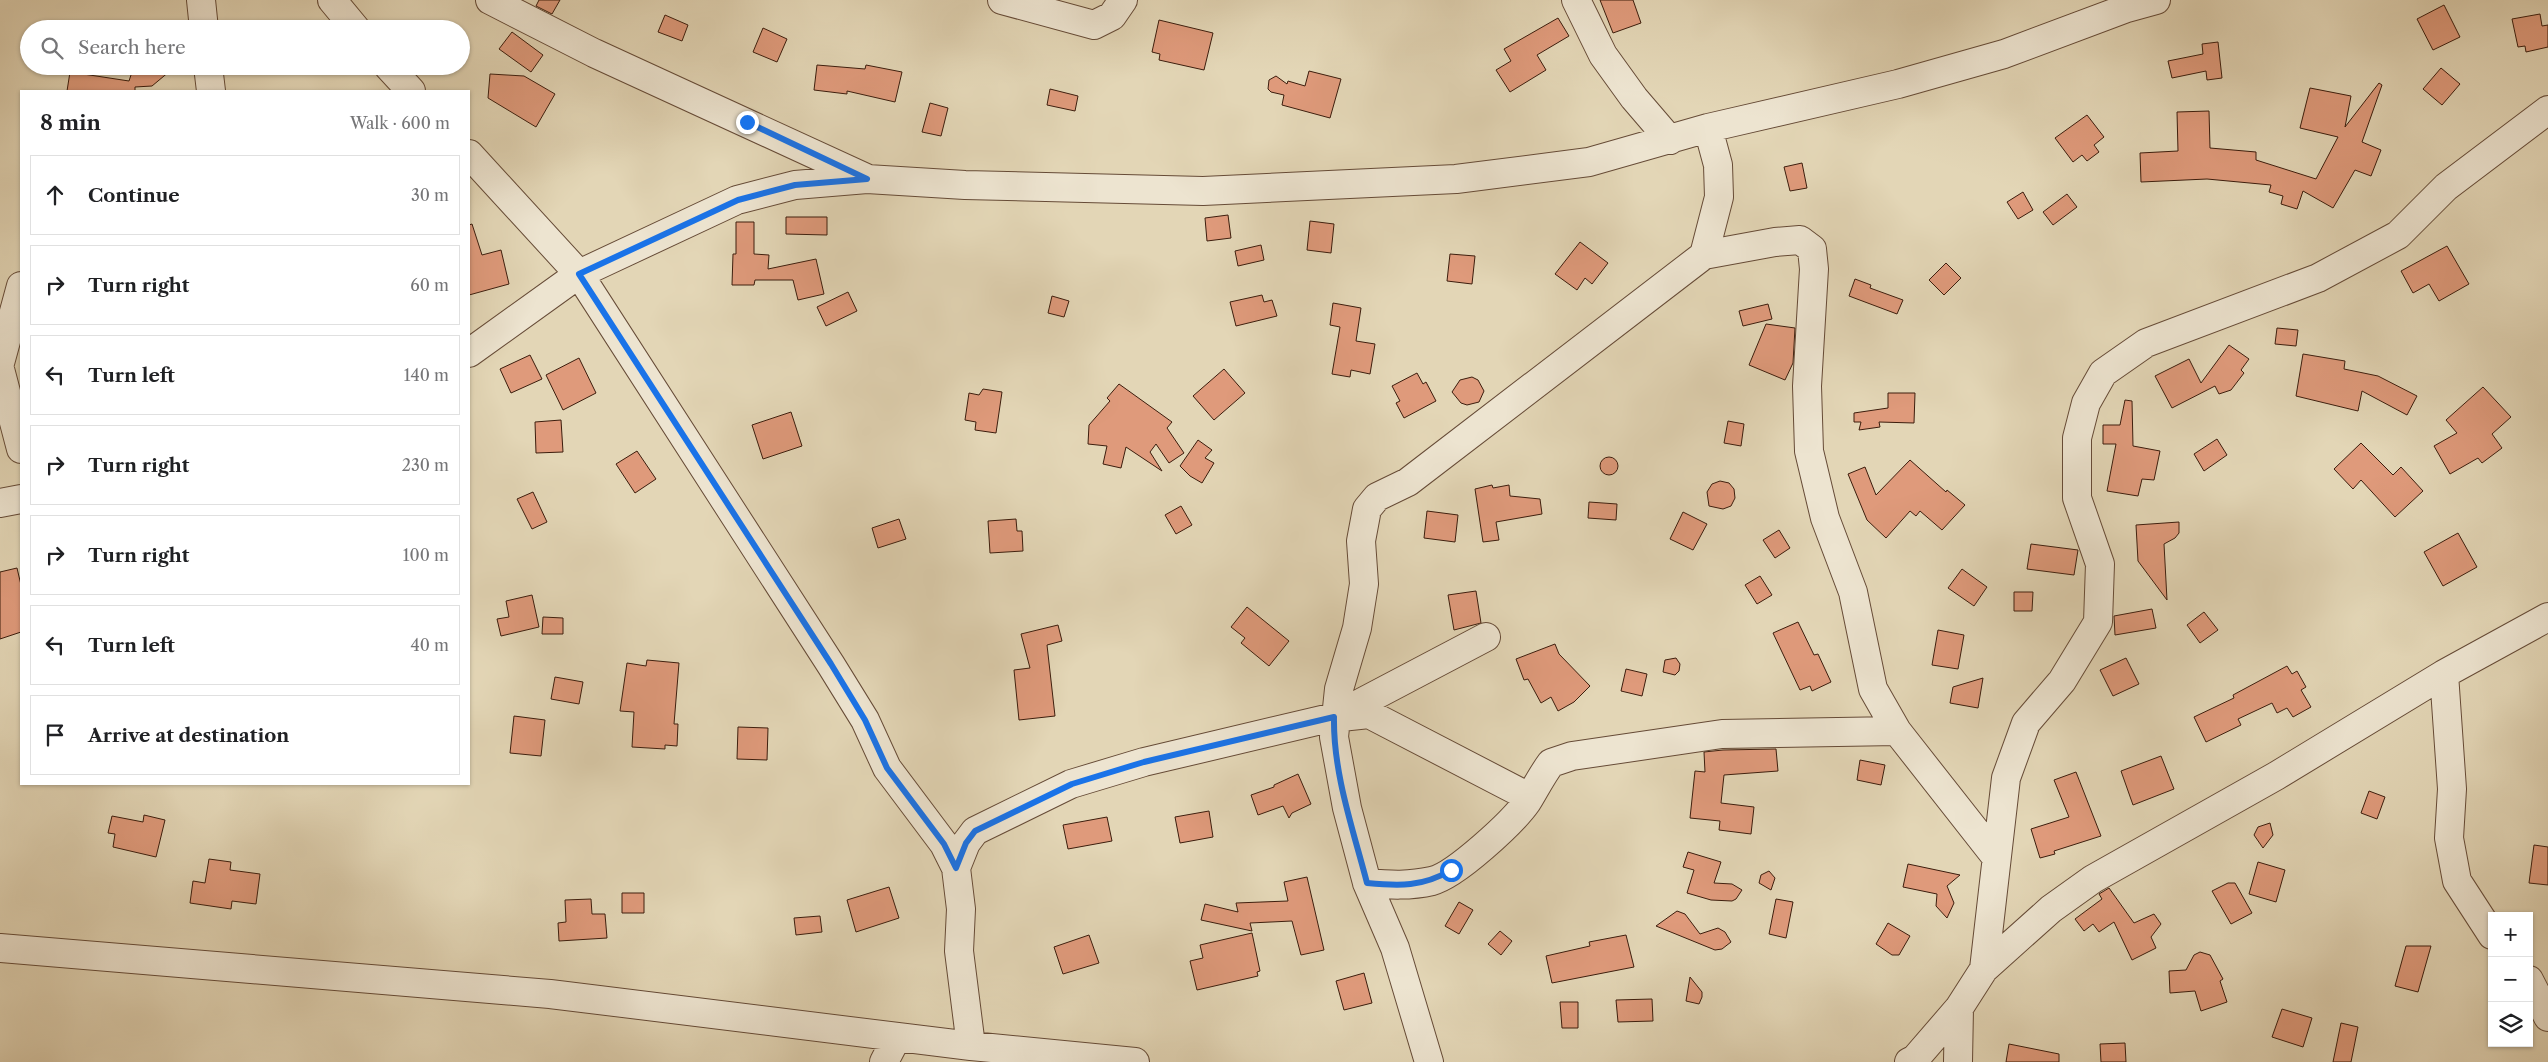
<!DOCTYPE html>
<html lang="en">
<head>
<meta charset="utf-8">
<style>
  body { margin:0; font-family:"Libre Caslon Text",serif; background:#f2f2f2; color:#202124 }
  .controls { position:absolute; right:15px; bottom:15px; display:grid; overflow:hidden; border-radius:0px; box-shadow:0 1px 4px #0004 }
  .controls button { width:45px; height:45px; display:grid; place-items:center; padding:0; border:0; border-bottom:1px solid #e0e0e0; background:#fff; color:#202124; font:25px sans-serif }
  .stop { position:absolute; width:15px; height:15px; margin:-11px; border:4px solid #1a73e8; border-radius:50%; background:#fff }
  .stop.end { background:#1a73e8; border-color:#fff; box-shadow:0 1px 5px #0008 }
  .list { margin:0; padding:0; list-style:none }
  h2 { display:flex; justify-content:space-between; align-items:center; height:65px; margin:0; padding:0 20px; font-size:21px }
  h2 small { font-size:16px; font-weight:400; color:#757577 }
  .list li { display:grid; grid-template-columns:32px 1fr auto; gap:15px; align-items:center; box-sizing:border-box; height:80px; margin:0 10px 10px; padding:0 10px; border:1px solid #e0e0e0; border-radius:0px }
  .list b { display:block; font-size:19px; white-space:nowrap }
  .list em { font-size:16px; font-style:normal; color:#757577 }
  .icon { flex:none; width:28px; height:28px; fill:none; stroke:currentColor; stroke-width:2; stroke-linecap:round; stroke-linejoin:round }
  .map { position:relative; flex:none; width:2548px; height:1062px; overflow:hidden }
  .search { position:absolute; background:#fff; box-shadow:0 1px 4px #0004; left:20px; top:20px; width:450px; height:55px; display:flex; align-items:center; gap:12px; box-sizing:border-box; padding:0 18px; border-radius:28px; color:#757577; font-size:19px }
  .panel { position:absolute; background:#fff; box-shadow:0 1px 4px #0004; left:20px; top:90px; width:450px; height:695px; border-radius:0px }
  .map>svg:first-child { display:block }
</style>
</head>
<body>
<div class="map">
<svg width="2548" height="1062" viewBox="0 0 2548 1062">
  <rect width="100%" height="100%" fill="#e3d6b6"/>
  <filter id="stains"><feTurbulence type="fractalNoise" baseFrequency=".004" numOctaves="4"/><feColorMatrix values="0 0 0 0 .2 0 0 0 0 .09 0 0 0 0 .02 0 0 0 .5 -.17"/></filter>
  <radialGradient id="worn" r=".72"><stop offset=".6" stop-color="#630" stop-opacity="0"/><stop offset="1" stop-color="#630" stop-opacity=".3"/></radialGradient>
  <path fill="#df9a7b" stroke="#3c1d0d" d="M539 0H560L552 14 536 6Z
    M1600 0H1633L1641 23 1613 33Z
    M2444 5 2460 37 2433 50 2417 19Z
    M2540 14 2542 26 2548 25V47L2526 52 2525 46 2518 47 2512 19Z
    M665 15 688 25 682 41 658 32Z
    M1558 18 1569 36 1537 55 1546 70 1510 92 1496 70 1511 61 1504 49Z
    M1159 20 1213 33 1204 70 1159 60 1160 54 1152 52Z
    M763 28 787 39 777 62 753 52Z
    M512 32 543 55 531 72 499 49Z
    M2218 42 2222 78 2207 80 2206 71 2172 78 2168 61 2203 54 2202 44Z
    M817 65 865 69 866 65 902 72 895 102 847 91V94L814 90Z
    M134 66H176L152 86 135 87V91H67L70 72 129 81Z
    M2441 68 2460 84 2442 105 2423 89Z
    M1309 71 1341 79 1330 118 1282 105 1284 95 1271 92 1268 89 1269 80 1276 76 1287 84 1288 81 1305 86Z
    M490 74 524 76 555 94 536 127 488 98Z
    M2379 83 2382 85 2362 142 2381 150 2371 176 2355 170 2333 208 2303 191 2297 209 2281 204 2283 196 2269 192 2271 185 2207 179 2141 182 2140 153 2178 151 2177 112 2209 111 2210 148 2256 152V160L2316 179 2338 137 2300 128 2310 88 2351 96 2345 127Z
    M1050 89 1078 96 1075 111 1047 105Z
    M930 103 948 108 941 136 922 132Z
    M2087 115 2104 137 2094 145 2099 152 2087 161 2082 155 2073 162 2055 138Z
    M1802 163 1807 188 1790 191 1784 167Z
    M2023 192 2033 210 2018 219 2007 202Z
    M2067 194 2077 207 2053 225 2043 212Z
    M1228 215 1231 238 1207 241 1205 218Z
    M786 217H827V235L786 234Z
    M1310 221 1334 224 1331 253 1307 250Z
    M736 222H754V254L769 255 768 269 816 259 824 294 798 300 793 280H755L754 285H732L733 254H736Z
    M472 224 482 255 501 250 509 284 469 295V225Z
    M1580 242 1608 263 1592 284 1585 278 1577 290 1555 274Z
    M1261 245 1264 260 1238 266 1235 251Z
    M2447 246 2469 284 2439 301 2429 284 2413 293 2401 271Z
    M1450 254 1475 256 1472 284 1447 281Z
    M1946 263 1961 278 1944 295 1929 280Z
    M1855 279 1871 285 1870 288 1903 300 1897 314 1849 296Z
    M848 292 857 311 826 326 817 307Z
    M1262 295 1264 302 1272 300 1277 316 1236 326 1230 302Z
    M1052 296 1069 301 1064 317 1048 313Z
    M1333 303 1361 308 1356 341 1375 344 1370 374 1351 370 1350 377 1332 374 1340 327 1330 325Z
    M1768 304 1772 319 1743 326 1739 311Z
    M1766 324 1795 328 1793 363 1785 380 1749 365Z
    M2277 328 2298 330 2296 346 2275 344Z
    M2229 345 2249 359 2241 370 2244 373 2231 390 2219 394 2215 386 2172 408 2155 376 2189 359 2201 383Z
    M2303 354 2345 361 2344 369 2378 376 2417 396 2407 415 2362 391 2358 411 2296 396Z
    M530 355 542 379 511 393 500 369Z
    M579 358 596 393 563 410 546 375Z
    M1224 369 1245 393 1214 420 1193 396Z
    M1417 373 1423 384 1426 382 1436 401 1404 418 1396 403 1400 401 1392 386Z
    M1472 377 1478 380 1484 391 1479 402 1467 405 1461 403 1452 392 1460 380Z
    M1119 384 1172 422 1167 428 1184 453 1169 463 1156 444 1150 452 1162 471 1126 447 1121 468 1103 464 1107 446 1088 444 1089 425 1110 401 1107 398Z
    M2483 387 2511 417 2492 434 2502 448 2482 463 2478 458 2450 474 2434 446 2457 433 2446 420Z
    M983 389 1002 392 996 433 975 430 976 422 965 420 969 393 979 395Z
    M1888 393H1915L1914 423 1879 422 1880 427 1859 430 1861 422H1854V413L1888 408Z
    M2125 400 2132 401 2133 446 2160 451 2154 480 2142 479 2138 496 2107 491 2116 444H2103V425H2120Z
    M791 412 802 446 763 459 752 425Z
    M561 420 563 452 536 453 535 422Z
    M1728 421 1744 424 1741 446 1724 443Z
    M2217 439 2227 455 2204 471 2194 454Z
    M1198 440 1212 450 1205 458 1214 463 1202 483 1190 476 1180 466Z
    M2361 443 2393 475 2401 467 2423 491 2395 517 2361 480 2353 489 2334 469Z
    M637 451 656 479 635 493 616 464Z
    M1600 466a9 9 0 1 1 18 0a9 9 0 1 1-18 0Z
    M1910 460 1946 492 1947 490 1965 505 1942 530 1920 511 1916 516 1910 511 1886 538 1867 520 1848 474 1865 467 1876 495Z
    M1720 481 1729 483 1734 489 1735 498 1731 506 1723 509 1709 506 1707 492 1712 484Z
    M1492 485 1493 488 1509 485 1510 496 1540 499 1542 514 1496 522 1499 540 1483 542 1475 489Z
    M533 492 547 522 532 529 517 499Z
    M1589 502 1617 504 1616 520 1588 518Z
    M1181 506 1192 525 1176 534 1165 515Z
    M1427 511 1458 515 1455 542 1424 538Z
    M1683 512 1707 524 1693 550 1670 539Z
    M899 519 906 539 878 548 872 528Z
    M1016 519 1017 531H1022L1023 551 990 553 988 521Z
    M2179 522V533L2175 538 2164 544 2167 600 2138 561 2136 525Z
    M1779 530 1790 548 1775 558 1763 540Z
    M2458 533 2477 567 2443 586 2424 552Z
    M2031 544 2078 550 2074 575 2027 569Z
    M17 568 21 585V632L0 639V572Z
    M1962 569 1987 587 1974 606 1948 588Z
    M1760 576 1772 595 1757 604 1745 585Z
    M1476 591 1481 623 1454 630 1448 595Z
    M2014 592H2033L2032 611H2014Z
    M532 595 539 627 501 636 497 619 509 617 506 601Z
    M1247 607 1289 641 1269 666 1241 643 1245 638 1231 627Z
    M2152 609 2156 628 2115 635 2114 616Z
    M2204 612 2218 630 2200 643 2187 625Z
    M543 617 563 618V634H542Z
    M1798 622 1814 655 1818 654 1831 682 1812 691 1810 686 1800 690 1773 633Z
    M1058 625 1062 641 1047 645 1055 716 1019 720 1014 670 1030 668 1021 634Z
    M1938 630 1964 635 1958 669 1932 665Z
    M1555 644 1559 654 1590 686 1574 702 1558 711 1551 697 1541 703 1528 679 1524 680 1516 659Z
    M1676 658 1680 664 1679 671 1675 675 1663 672 1665 660Z
    M2126 658 2139 684 2113 696 2100 670Z
    M647 660 679 663 674 724H678L677 746 665 745V749L632 747 634 712 620 711 627 663 646 666Z
    M2287 666 2292 674 2297 671 2306 687 2301 690 2311 707 2293 717 2287 708 2277 713 2272 703 2238 719 2241 725 2206 742 2194 717 2234 698 2233 695Z
    M1626 669 1647 674 1642 696 1621 691Z
    M555 677 583 682 579 704 551 699Z
    M1983 678 1978 708 1950 703 1953 687Z
    M514 716 545 720 541 756 510 753Z
    M738 727 768 728 767 760 737 759Z
    M1776 749 1778 771 1724 775 1721 803 1754 807 1751 834 1719 830 1720 821 1690 818 1695 771 1705 772 1704 752 1723 750Z
    M2161 756 2174 789 2133 805 2121 771Z
    M1860 760 1885 765 1881 785 1857 780Z
    M2076 772 2101 836 2054 851 2055 854 2040 858 2031 829 2069 817 2054 780Z
    M1298 774 1311 804 1292 813 1289 818 1283 806 1258 815 1251 795 1274 787V785Z
    M2369 791 2385 797 2377 819 2361 813Z
    M1209 811 1213 837 1180 843 1175 817Z
    M144 815 165 820 156 857 113 847 115 834 108 833 112 816 143 822Z
    M1107 817 1112 841 1068 849 1063 825Z
    M2270 823 2273 835 2263 848 2254 835 2258 827Z
    M2534 845 2548 847V885L2529 883Z
    M1688 852 1721 862 1714 883 1732 884 1742 890 1736 899 1732 901 1711 900 1687 893 1694 870 1683 867Z
    M209 859 231 862 230 870 260 874 256 904 232 901 231 909 190 903 193 881 205 883Z
    M2258 862 2285 870 2276 902 2249 894Z
    M1908 864 1960 875 1947 886 1954 903 1947 918 1936 906 1937 894 1903 887Z
    M1769 871 1775 878 1771 890 1759 883 1761 875Z
    M1307 877 1324 950 1301 955 1292 921 1250 923 1252 931 1201 920 1205 904 1238 912 1236 903 1288 901 1284 882Z
    M2228 883H2235L2252 913 2231 924 2212 891Z
    M889 887 899 918 856 932 847 900Z
    M2109 888 2134 923 2154 914 2161 924 2151 937 2156 948 2132 960 2114 922 2099 932 2093 924 2084 931 2075 919 2102 899 2099 894Z
    M622 893H644V913H622Z
    M591 899 592 914H605L607 938 559 941 558 923 566 922 565 900Z
    M1776 899 1793 902 1786 938 1769 934Z
    M1459 902 1473 910 1459 934 1445 926Z
    M1677 911 1685 914 1700 934 1718 928 1725 932 1731 942 1722 949 1715 950 1656 926Z
    M820 916 822 932 796 935 794 918Z
    M1888 923 1910 936 1899 955H1892L1876 944Z
    M1500 931 1512 941 1501 955 1488 944Z
    M1252 933 1260 971 1257 972 1258 976 1197 990 1190 961 1203 958 1200 945Z
    M1089 935 1099 963 1063 974 1054 947Z
    M1626 935 1634 967 1552 983 1546 956 1590 946 1589 942Z
    M2406 946H2431L2418 992 2395 986Z
    M2200 952 2210 955 2223 979 2220 981 2227 1002 2201 1011 2195 991 2170 993 2169 971 2186 970 2194 955Z
    M1364 973 1372 1003 1344 1010 1336 981Z
    M1690 977 1702 992V997L1699 1004 1686 1001Z
    M1652 999 1653 1021 1618 1022 1616 1000Z
    M1560 1002H1578V1028H1562Z
    M2282 1009 2312 1018 2303 1047 2272 1037Z
    M2341 1023 2358 1027 2351 1062H2333Z
    M2125 1043 2126 1062H2101L2100 1044Z
    M2009 1044 2059 1054V1062H2006Z"/>
  <g fill="none" stroke-linecap="round" stroke-linejoin="round">
    <defs>
      <path id="minor" d="M201 0 204 29
        M332 0 356 29
        M490 0 594 53 866 178
        M1002 0 1094 25 1112 16 1123 0
        M1576 0 1603 55 1634 98 1670 140
        M208 66 211 91
        M388 66 411 91
        M469 154 579 274 831 665 865 720 887 768 944 844 956 868 961 909 959 951 971 1046
        M1704 255 1775 242 1800 240 1812 249 1814 269 1807 386 1809 451 1825 518 1853 592 1873 689 1897 731 1996 857
        M469 353 579 274 737 200 795 185 867 179 965 185 1203 191 1456 179 1589 162 1708 128 1898 84 2004 54 2127 8 2156 0
        M0 363 21 286
        M0 369 21 449
        M0 503 21 499
        M2444 674 2452 789 2449 838 2457 881 2492 935
        M1341 717 1369 714 1529 797
        M956 868 966 843 975 831 1071 784 1144 762 1334 717 1486 637
        M1367 883C1390 885 1410 886 1432 881 1456 875 1513 822 1527 802 1535 789 1542 775 1551 763L1572 756 1722 734 1897 731
        M0 948 550 994 971 1046 1135 1062
        M1984 969 2006 778 2026 723 2062 681 2098 622 2100 564 2077 498V438L2086 403 2103 373 2146 343 2318 278 2398 235 2446 187 2548 110
        M2529 980 2548 1017
        M884 1062 897 1037
        M1429 1062 1395 948 1367 883 1347 808 1334 737 1339 689 1357 628 1364 584 1361 541 1367 509 1377 497 1408 482 1704 255 1719 197 1718 165 1708 128
        M1909 1062 1915 1059 1959 1008 1984 969 2051 909 2093 879 2276 776 2444 674 2548 617
        M1958 1062 1959 1008"/>
    </defs>
    <use href="#minor" stroke="#664b37" stroke-width="30"/>
    <use href="#minor" stroke="#ede4d0" stroke-width="28"/>
  </g>
  <g fill="none" stroke-linecap="round" stroke-linejoin="round">
    <path stroke="#1a73e8" stroke-width="6" d="M747 122 867 179 795 185 738 200 579 274 831 664 865 720 887 768 944 844 956 868 966 843 975 831 1072 784 1144 762 1334 717C1333 773 1353 829 1367 883 1399 886 1423 887 1451 870"/>
  </g>
  <rect width="100%" height="100%" filter="url(#stains)"/>
  <rect width="100%" height="100%" fill="url(#worn)"/>
</svg>
<div class="controls">
<button>+</button>
<button>−</button>
<button><svg class="icon" aria-label="layers" viewBox="0 0 24 24"><path d="M12 4l9 5-9 5-9-5zM3 14l9 5 9-5"/></svg></button>
</div>
<div class="stop" style="left:1451px;top:870px"></div>
<div class="stop end" style="left:747px;top:122px"></div>
<div class="search"><svg class="icon" aria-label="search" viewBox="0 0 24 24"><circle cx="10" cy="10" r="6"/><path d="M15 15l6 6"/></svg>Search here</div>
<section class="panel">
<h2>8 min<small>Walk · 600 m</small></h2>
<ul class="list">
<li><svg class="icon" aria-label="ahead" viewBox="0 0 24 24"><path d="M12 20V5M6 11l6-6 6 6"/></svg><div><b>Continue</b></div><em>30 m</em></li>
<li><svg class="icon" aria-label="right" viewBox="0 0 24 24"><path d="M7 20v-9h11M14 6l5 5-5 5"/></svg><div><b>Turn right</b></div><em>60 m</em></li>
<li><svg class="icon" aria-label="left" viewBox="0 0 24 24"><path d="M17 20v-9H6M10 6l-5 5 5 5"/></svg><div><b>Turn left</b></div><em>140 m</em></li>
<li><svg class="icon" aria-label="right" viewBox="0 0 24 24"><path d="M7 20v-9h11M14 6l5 5-5 5"/></svg><div><b>Turn right</b></div><em>230 m</em></li>
<li><svg class="icon" aria-label="right" viewBox="0 0 24 24"><path d="M7 20v-9h11M14 6l5 5-5 5"/></svg><div><b>Turn right</b></div><em>100 m</em></li>
<li><svg class="icon" aria-label="left" viewBox="0 0 24 24"><path d="M17 20v-9H6M10 6l-5 5 5 5"/></svg><div><b>Turn left</b></div><em>40 m</em></li>
<li><svg class="icon" aria-label="arrive" viewBox="0 0 24 24"><path d="M6 21V4h12l-3 4 3 4H6"/></svg><div><b>Arrive at destination</b></div></li>
</ul>
</section>
</div>
</body>
</html>
